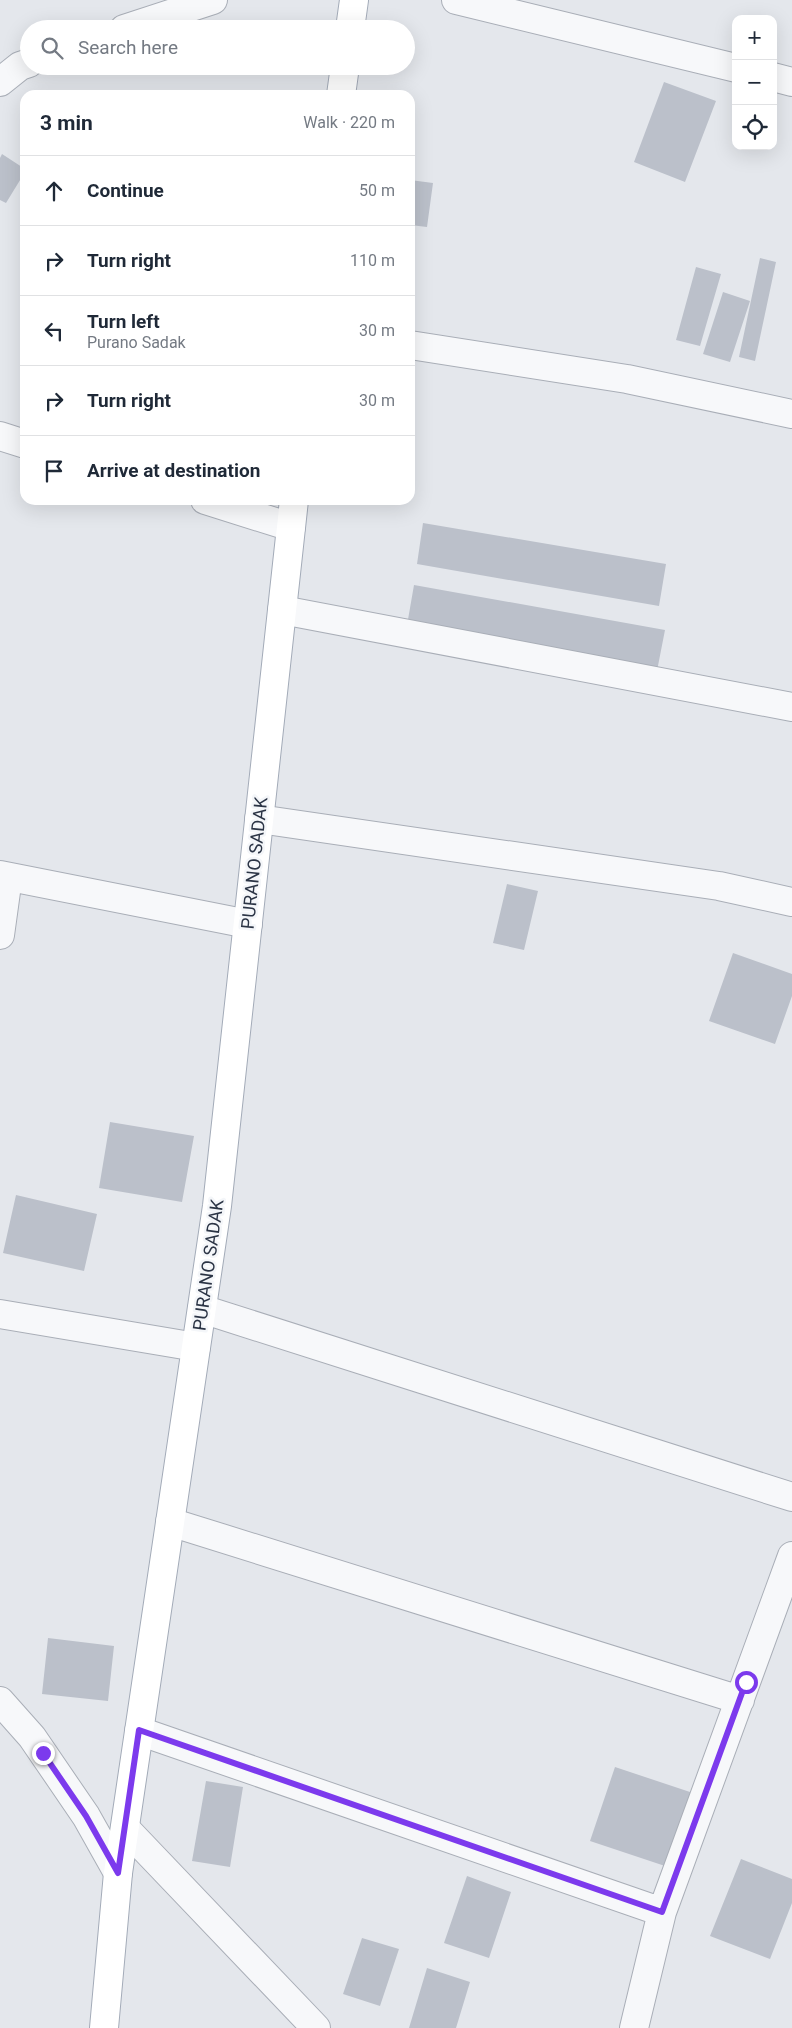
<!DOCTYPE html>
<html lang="en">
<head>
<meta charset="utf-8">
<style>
  body { margin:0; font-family:Roboto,sans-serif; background:#f6f6f7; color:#1f2937 }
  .controls { position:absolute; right:15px; top:15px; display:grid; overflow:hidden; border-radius:10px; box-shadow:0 5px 20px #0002 }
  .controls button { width:45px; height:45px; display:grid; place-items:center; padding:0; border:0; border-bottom:1px solid #e0e1e3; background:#fff; color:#1f2937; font:25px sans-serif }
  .stop { position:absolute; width:15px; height:15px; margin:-11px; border:4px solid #7c3aed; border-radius:50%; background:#fff }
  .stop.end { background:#7c3aed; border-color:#fff; box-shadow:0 1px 5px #0008 }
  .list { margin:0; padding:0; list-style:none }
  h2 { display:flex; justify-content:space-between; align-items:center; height:65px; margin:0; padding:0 20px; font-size:21px }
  h2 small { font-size:16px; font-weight:400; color:#747a83 }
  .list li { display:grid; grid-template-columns:32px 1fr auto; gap:15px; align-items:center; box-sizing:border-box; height:70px; padding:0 20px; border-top:1px solid #e0e1e3 }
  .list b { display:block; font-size:19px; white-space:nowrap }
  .list p { margin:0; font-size:16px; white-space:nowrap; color:#747a83 }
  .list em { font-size:16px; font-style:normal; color:#747a83 }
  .icon { flex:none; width:28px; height:28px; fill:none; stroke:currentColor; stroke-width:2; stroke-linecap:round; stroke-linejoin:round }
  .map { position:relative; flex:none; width:792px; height:2028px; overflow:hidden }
  .search { position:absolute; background:#fff; box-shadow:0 5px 20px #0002; left:20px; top:20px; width:395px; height:55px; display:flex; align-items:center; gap:12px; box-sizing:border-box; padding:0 18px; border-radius:28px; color:#747a83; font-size:19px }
  .panel { position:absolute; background:#fff; box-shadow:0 5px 20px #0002; left:20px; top:90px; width:395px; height:415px; border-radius:15px }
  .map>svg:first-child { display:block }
</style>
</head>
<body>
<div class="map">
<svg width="792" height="2028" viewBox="0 0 792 2028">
  <rect width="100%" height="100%" fill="#e4e7ec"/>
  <path fill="#bbc0ca" d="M664 82 716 101 685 182 634 162Z
    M2 154 25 169V172L6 203 0 200V158Z
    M410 180 433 183 427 227 410 225Z
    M760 258 776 262 755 361 739 357Z
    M696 267 721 274 700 346 676 340Z
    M723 292 750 301 730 362 703 354Z
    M423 523 666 564 659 606 417 564Z
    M414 585 665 630 656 676 406 631Z
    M507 884 538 891 524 950 493 943Z
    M733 953 792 974V996L775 1044 709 1021Z
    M110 1122 194 1136 182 1202 99 1188Z
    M16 1195 97 1214 84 1271 3 1253Z
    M48 1638 114 1646 108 1701 42 1694Z
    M615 1767 696 1794 671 1868 590 1841Z
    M206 1781 243 1787 230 1867 192 1861Z
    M741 1859 792 1879V1903L770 1959 710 1936Z
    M467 1876 511 1892 489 1958 444 1943Z
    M362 1938 399 1949 380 2006 343 1994Z
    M427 1968 470 1982 456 2028H409Z"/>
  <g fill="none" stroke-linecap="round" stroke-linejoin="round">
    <defs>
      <path id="minor" d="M456 0 736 68
        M124 29 213 0
        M773 77 792 82
        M0 82 20 66 29 63
        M410 345 627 379 792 414
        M0 436 25 444
        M205 500 291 527
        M282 610 792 707
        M259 819 719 886 792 902
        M0 875 248 924
        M0 935 8 877
        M202 1309 792 1497
        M0 1314 196 1347
        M170 1522 740 1700
        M0 1701 32 1737 86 1816 118 1873
        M139 1731 662 1912
        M125 1828 316 2028
        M634 2028 662 1912 792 1556"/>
      <path id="major" d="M350 29 354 0
        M341 95 345 66
        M104 2028 118 1873 217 1206 294 500"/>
    </defs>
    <use href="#minor" stroke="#a9aeb7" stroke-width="30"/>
    <use href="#major" stroke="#a3abb8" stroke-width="30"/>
    <use href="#minor" stroke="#f7f8fa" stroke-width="28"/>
    <use href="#major" stroke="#fff" stroke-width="28"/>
  </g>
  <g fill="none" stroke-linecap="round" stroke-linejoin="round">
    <path stroke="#7c3aed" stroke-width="6" d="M43 1753 86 1816 118 1873 139 1730 662 1912 746 1682"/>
  </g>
  <g text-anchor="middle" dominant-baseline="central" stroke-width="5" stroke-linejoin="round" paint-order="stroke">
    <g font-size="18" fill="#2b3445" stroke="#f4f6f9">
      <text transform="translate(254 863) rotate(-84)">PURANO SADAK</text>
      <text transform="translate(208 1265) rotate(-82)">PURANO SADAK</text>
    </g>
  </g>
</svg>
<div class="controls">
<button>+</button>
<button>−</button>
<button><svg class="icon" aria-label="locate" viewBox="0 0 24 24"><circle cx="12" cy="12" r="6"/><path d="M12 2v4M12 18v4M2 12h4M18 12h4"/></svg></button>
</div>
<div class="stop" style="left:746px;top:1682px"></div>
<div class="stop end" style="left:43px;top:1753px"></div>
<div class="search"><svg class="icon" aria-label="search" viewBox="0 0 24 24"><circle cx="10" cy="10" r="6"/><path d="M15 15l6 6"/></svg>Search here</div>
<section class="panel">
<h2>3 min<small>Walk · 220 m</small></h2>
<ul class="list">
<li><svg class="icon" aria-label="ahead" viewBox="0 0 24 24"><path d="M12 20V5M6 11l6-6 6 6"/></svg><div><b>Continue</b></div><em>50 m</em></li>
<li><svg class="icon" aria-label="right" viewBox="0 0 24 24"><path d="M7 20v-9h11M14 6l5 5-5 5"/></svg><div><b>Turn right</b></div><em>110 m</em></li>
<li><svg class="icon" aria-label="left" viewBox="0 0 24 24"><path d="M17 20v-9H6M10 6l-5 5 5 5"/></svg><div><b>Turn left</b><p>Purano Sadak</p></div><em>30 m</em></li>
<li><svg class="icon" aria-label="right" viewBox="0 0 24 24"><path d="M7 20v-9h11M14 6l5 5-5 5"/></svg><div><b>Turn right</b></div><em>30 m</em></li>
<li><svg class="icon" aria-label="arrive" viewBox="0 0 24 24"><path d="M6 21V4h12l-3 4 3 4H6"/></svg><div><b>Arrive at destination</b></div></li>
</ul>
</section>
</div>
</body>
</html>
